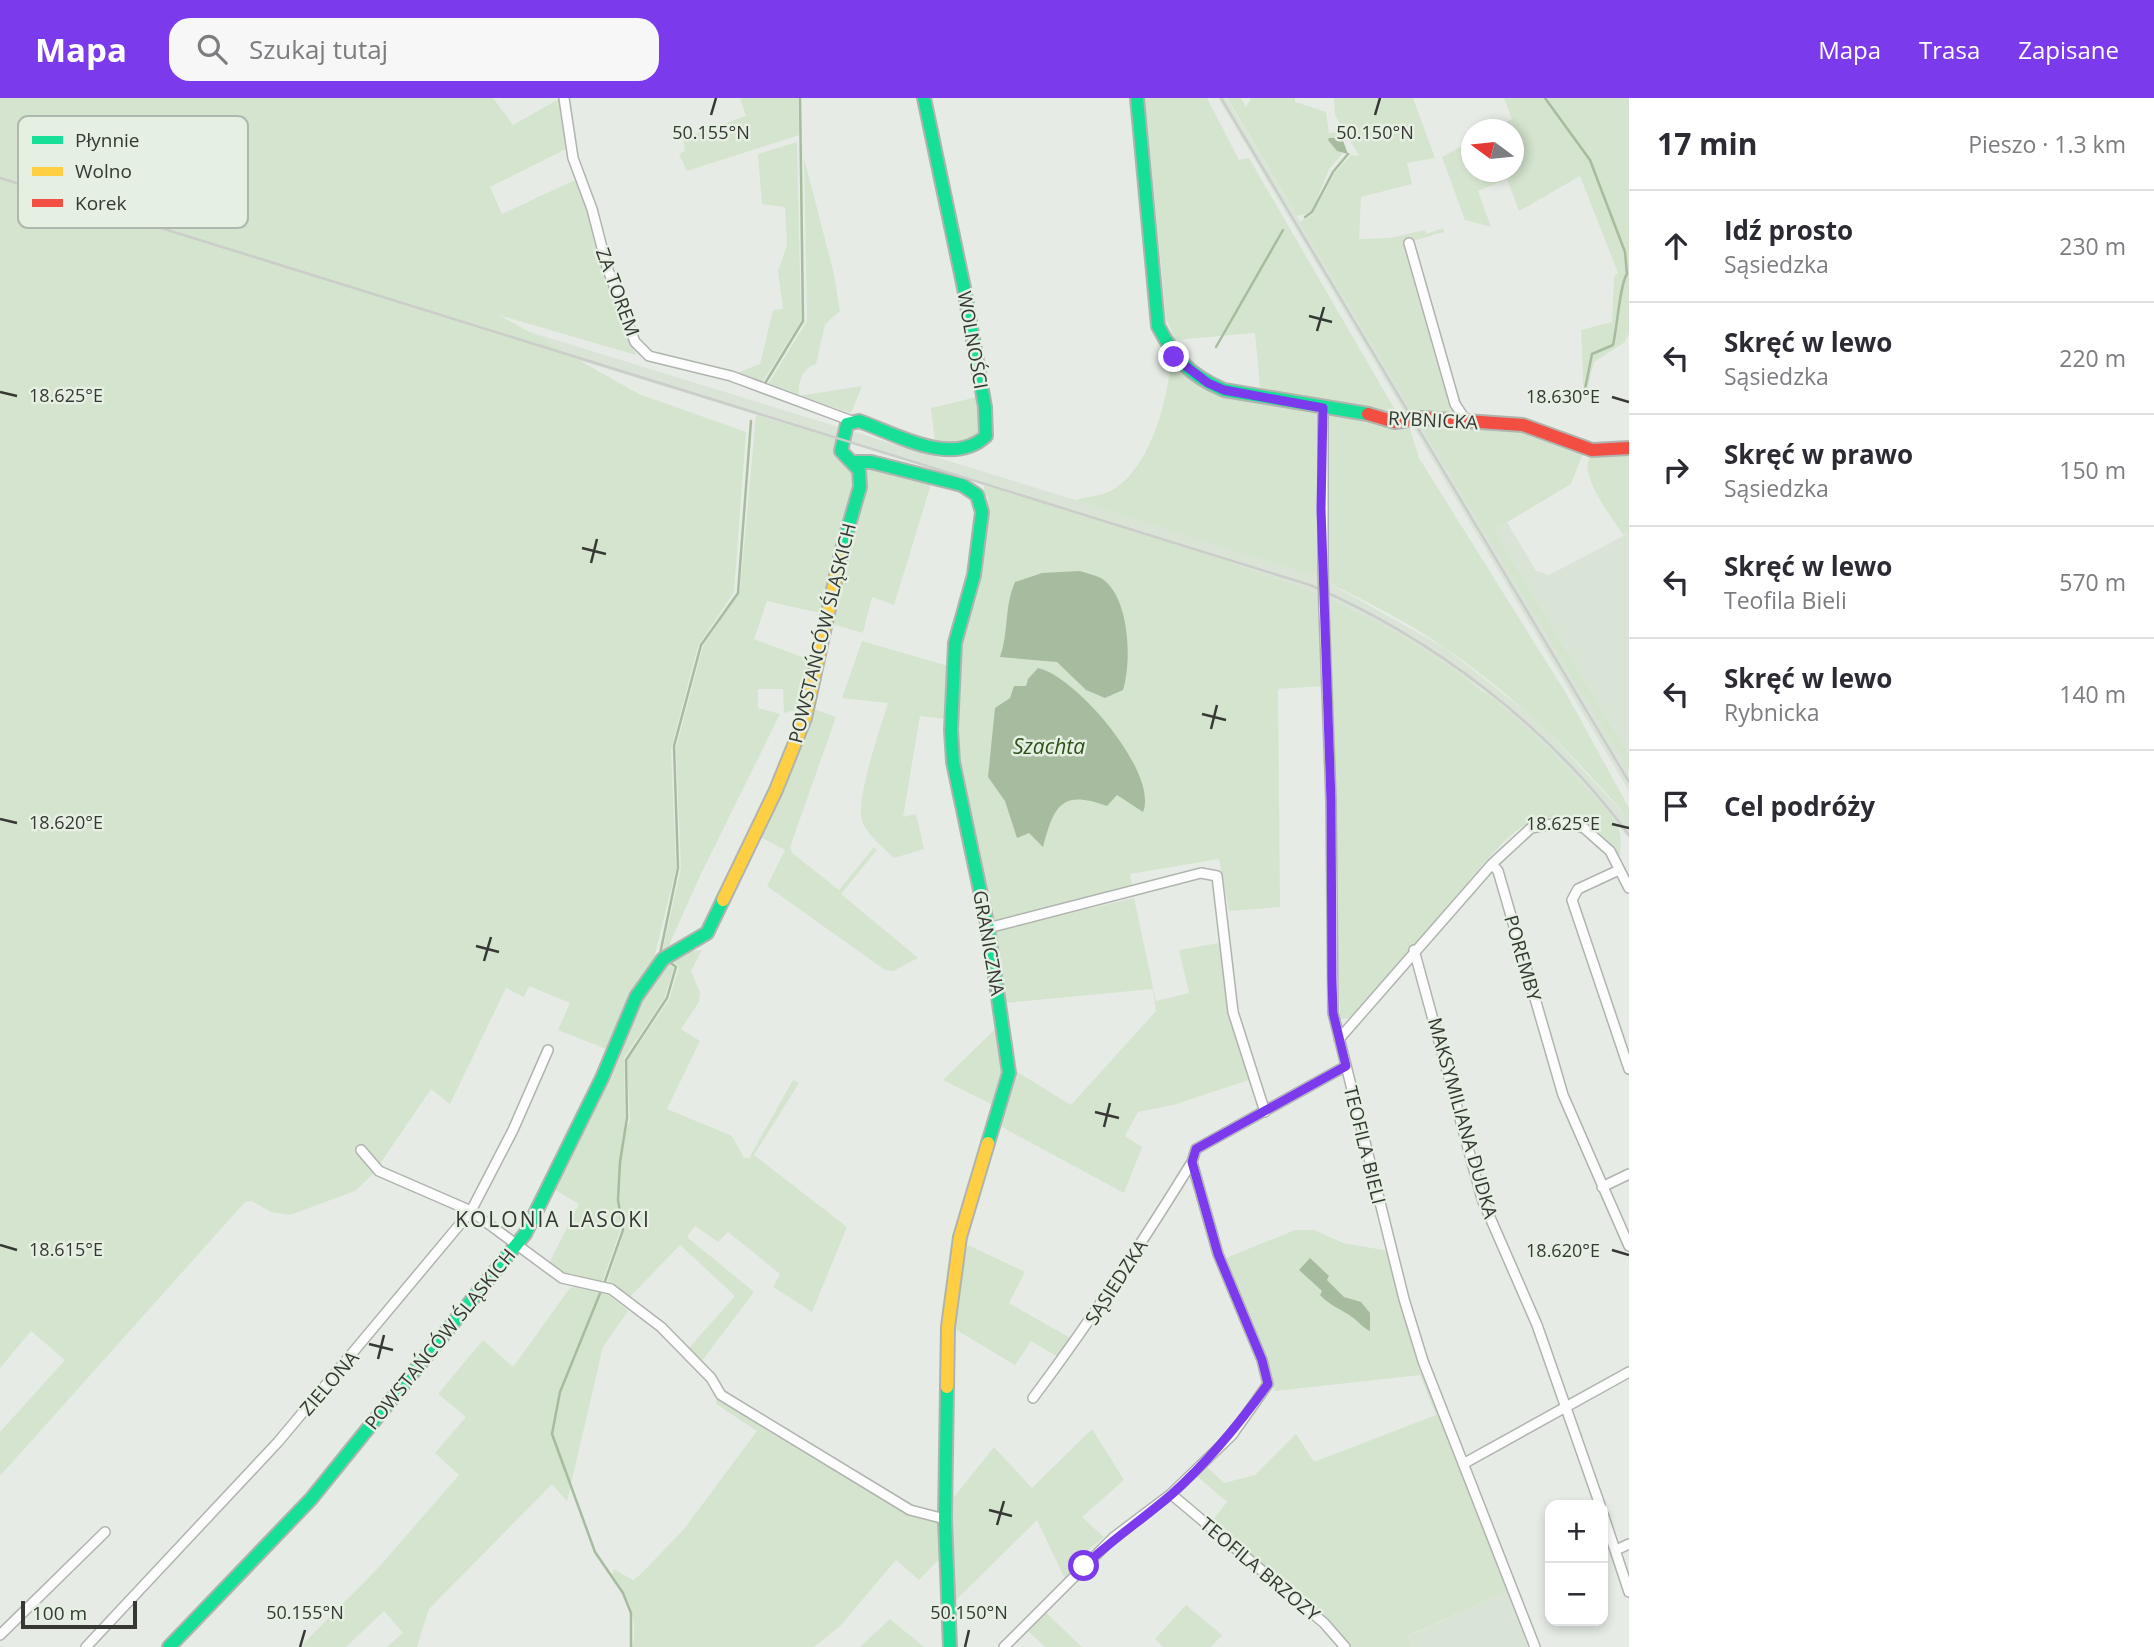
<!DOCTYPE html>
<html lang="pl">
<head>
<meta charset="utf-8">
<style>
  body { margin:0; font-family:"Open Sans",sans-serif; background:#f7f7f7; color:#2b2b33 }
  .controls { position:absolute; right:21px; bottom:21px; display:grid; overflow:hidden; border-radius:14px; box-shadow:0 4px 10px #0003 }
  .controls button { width:63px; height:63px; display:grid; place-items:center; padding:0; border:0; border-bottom:2px solid #e1e1e2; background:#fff; color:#2b2b33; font:35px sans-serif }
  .compass { position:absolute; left:1461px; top:21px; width:63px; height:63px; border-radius:50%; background:#fff; box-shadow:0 4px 10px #0003; rotate:285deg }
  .scale { position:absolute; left:21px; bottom:18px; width:116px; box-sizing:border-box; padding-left:7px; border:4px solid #353833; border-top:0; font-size:19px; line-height:24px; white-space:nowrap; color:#353833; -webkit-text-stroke:5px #e5efe2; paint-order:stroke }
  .stop { position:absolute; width:21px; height:21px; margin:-16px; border:5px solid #7c3aed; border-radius:50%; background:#fff }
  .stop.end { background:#7c3aed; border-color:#fff; box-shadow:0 2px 7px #0008 }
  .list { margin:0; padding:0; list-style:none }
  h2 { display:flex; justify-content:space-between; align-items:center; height:91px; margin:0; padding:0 28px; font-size:30px }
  h2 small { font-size:23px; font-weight:400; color:#7c7c81 }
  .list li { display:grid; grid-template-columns:46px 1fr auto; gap:21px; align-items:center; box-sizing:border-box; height:112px; padding:0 28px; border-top:2px solid #e1e1e2 }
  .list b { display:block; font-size:26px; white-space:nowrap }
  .list p { margin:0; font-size:23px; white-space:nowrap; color:#7c7c81 }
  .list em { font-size:23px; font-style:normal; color:#7c7c81 }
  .icon { flex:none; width:38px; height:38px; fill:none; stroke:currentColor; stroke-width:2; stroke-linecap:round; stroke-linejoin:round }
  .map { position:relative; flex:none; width:1629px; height:1549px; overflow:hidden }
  header { display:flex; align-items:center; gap:42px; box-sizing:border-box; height:98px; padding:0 35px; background:#7c3aed; color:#fff }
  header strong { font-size:33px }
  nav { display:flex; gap:38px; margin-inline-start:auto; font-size:24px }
  .search { width:490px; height:63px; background:#f7f7f7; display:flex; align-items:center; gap:18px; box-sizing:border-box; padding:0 24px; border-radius:21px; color:#7c7c81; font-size:26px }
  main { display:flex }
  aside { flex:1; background:#fff }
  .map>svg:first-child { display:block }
</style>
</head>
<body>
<header>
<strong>Mapa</strong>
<div class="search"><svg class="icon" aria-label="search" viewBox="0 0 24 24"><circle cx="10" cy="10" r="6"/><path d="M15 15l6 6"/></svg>Szukaj tutaj</div>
<nav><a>Mapa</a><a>Trasa</a><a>Zapisane</a></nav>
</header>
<main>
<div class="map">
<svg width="1629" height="1549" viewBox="0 0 1629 1549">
  <rect width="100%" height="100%" fill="#e6ece5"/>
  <path fill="#d9e4d6" d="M1218 0H1226L1628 671 1629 693Z
    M0 71 1251 456 1319 479V496L1200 453 542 251Z
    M1507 424 1536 473 1549 477 1629 435V657L1494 432Z
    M1327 484 1445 550 1540 625 1629 722V741L1577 680 1481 591 1438 561 1356 513 1327 500Z
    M1507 1493 1528 1549H1411L1406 1539Z"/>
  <path fill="#d4e4ce" d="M0 0H493L513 27 559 1 566 51 490 89 502 116 577 81 636 257 499 217 639 296 746 334 734 494 698 548 671 652 676 771 655 856 658 860 609 952 558 932 570 905 529 888 524 899 506 890 450 1006 431 991 373 1076 355 1093 290 1117 271 1114 252 1103 245 1104 0 1378V1334L65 1262 31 1233 0 1270Z
    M740 0H798L799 37 687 73 679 56 685 53 683 40 746 18Z
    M1145 0H1207L1239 62 1249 60 1398 317 1260 290 1255 235 1175 242 1166 220Z
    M1227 0H1241L1246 9 1251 0H1295V4L1326 14 1329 35 1342 33V40H1330L1337 53 1343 55 1329 71 1312 114 1297 118Z
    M1334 0H1413L1435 60 1407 65 1412 86 1361 99 1359 141 1390 140 1425 132 1426 136 1443 130 1444 134 1409 144 1462 320 1414 316 1300 124 1312 117 1334 76 1351 57 1359 58 1335 17Z
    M1504 0H1629V235L1625 244 1594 264 1584 304 1581 232 1612 224 1614 178 1618 175 1580 78 1519 113 1507 81 1478 93 1491 129 1465 122 1442 59 1471 43 1472 74H1514V32L1493 31 1512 21Z
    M797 44 801 223 762 285 734 276 760 266 773 212 783 211 778 173 787 147 785 109 762 106 758 56Z
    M804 60 834 176 840 213 825 226 816 266C802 270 798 284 799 298L862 288 851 315 767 288 807 223Z
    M1171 261 1217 296 1317 315 1319 479 1075 402C1086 399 1101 398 1112 392 1150 371 1168 302 1171 261Z
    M981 298 982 338 972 345 935 343 931 310Z
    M1328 315 1410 331 1419 360 1567 597 1629 710V722C1575 657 1514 597 1445 550 1408 524 1367 504 1327 484L1324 420Z
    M756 317 838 341 836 354 856 376 853 403 824 516 767 503 754 541 813 563 803 610 784 615 783 591H758V610L780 616 699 780 667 852 662 855 681 770 676 650 703 548 740 492Z
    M1419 324 1532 332 1584 353 1571 386 1494 432 1629 657V673Z
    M1629 353V435L1623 437C1614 422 1570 367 1595 356 1604 353 1619 354 1629 353Z
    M866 369 932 383 894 507 872 499 863 535 829 525 866 383Z
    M984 387 1200 453 1319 496 1323 588 1278 591 1280 809 1229 813 1219 761 1130 776 1132 788 993 823 988 817 955 657 957 566 982 456 988 399 984 398Z
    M1327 500C1427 544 1518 612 1589 694 1598 704 1615 718 1619 732 1622 739 1620 751 1620 759 1603 728 1560 709 1527 726 1499 740 1455 802 1432 828 1406 859 1377 889 1350 920L1340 921Z
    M862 543 948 568 946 621 920 618 903 719 916 716 924 751 894 760C884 750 867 737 862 723 855 703 881 628 888 605L842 600Z
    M811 610 836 619 790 749 792 755 839 792 874 749 877 752 841 796 918 860 893 873 885 872 767 788 785 752 758 738Z
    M1134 800 1156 903 1189 895 1179 852 1219 845 1228 914 1249 982 1173 1007 1138 1014 1125 1038 1142 1049 1124 1095 1000 1028 1011 993 1014 972 1071 1007 1156 913 1153 891 1006 905 994 833Z
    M702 852 691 873 700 894 699 904 681 931 700 943 667 1011 732 1038 744 1060H749L793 982 799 985 754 1057 847 1129 812 1214 773 1189 780 1176 728 1134 718 1144 695 1128 687 1139 754 1194 701 1264 688 1251 735 1198 680 1147 630 1199 606 1188 624 1134 621 1130 601 1187 563 1178 547 1169 579 1106 555 1092 641 900 666 864 674 870 664 901 624 960 625 1027 629 1026 630 1021 627 963 669 902 679 869 669 861 676 855Z
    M999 927 1005 966 995 1008 943 982Z
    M1295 1132H1314L1343 1145 1389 1153 1422 1271 1507 1493 1407 1538 1411 1549H1350L1325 1521 1213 1427V1422L1227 1404 1197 1378 1207 1369 1224 1385 1255 1377 1296 1336 1314 1364 1436 1317 1420 1277 1275 1293 1226 1160Z
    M968 1147 1025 1174 1009 1205 1070 1240 1058 1259 1031 1243 1015 1267 953 1230 956 1178Z
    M578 1188 607 1196 628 1213 603 1249 567 1403 552 1386 429 1511 417 1549H387L403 1535 384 1513 346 1549H300L379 1469 459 1377 435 1355 466 1319 438 1296 483 1242 513 1269 570 1190Z
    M716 1297 896 1409 908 1416 938 1423 941 1426V1459L919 1482 896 1462 840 1528 814 1549H632C639 1522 629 1499 612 1477L614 1471 633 1482 640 1477 684 1431 757 1333 716 1306Z
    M1092 1331 1124 1382 1082 1419 1104 1439 1071 1466 1076 1472 1065 1481 1037 1422 954 1504 950 1404 994 1349 1032 1390Z
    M1186 1507 1222 1537 1211 1549H1163L1155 1541Z
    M1043 1512 1082 1549H1045L1024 1529Z
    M890 1521 924 1549H860Z"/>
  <path fill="#a7bc9f" d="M1329 40H1342L1348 56 1337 53 1328 42Z
    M1080 473C1086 475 1095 477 1101 480 1130 498 1132 564 1123 592L1105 600 1086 592 1057 564 1000 559C1009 534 1004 509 1015 484L1042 475Z
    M1038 570C1076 578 1159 675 1143 714L1117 697 1107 708C1061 691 1054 708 1043 749L1029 735 1017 740 1005 703 988 679 995 610 1010 600 1014 588H1026L1028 581Z
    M1310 1160 1329 1178 1327 1182 1344 1199 1361 1204 1370 1215V1233C1362 1229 1359 1224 1352 1219 1343 1212 1330 1208 1320 1197L1322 1193 1299 1172Z"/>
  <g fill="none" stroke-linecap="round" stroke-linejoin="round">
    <path stroke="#a7bc9f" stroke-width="2.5" d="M1545 0 1590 62 1625 154 1627 176C1620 185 1617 231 1613 247L1592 256 1585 291
      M1305 119 1312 114 1333 74 1348 56
      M1216 249 1283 132
      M764 287 803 223 800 0
      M660 856 678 770 674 648 701 547 738 495 751 323
      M604 1186 623 1132 618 1102 620 1064 627 1020 626 962 667 900 676 869 668 863
      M601 1193 560 1294 552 1336 595 1454 623 1495 631 1515V1549"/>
    <defs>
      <path id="street" d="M564 0 573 60 592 111 607 169 635 244 649 258 731 278 852 323
        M1409 145 1455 306 1467 324
        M1323 470V310
        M1324 511 1331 703 1333 915 1404 1201 1423 1263 1535 1549
        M1492 766 1498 773 1563 997 1629 1148
        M1619 772 1578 791 1572 802 1629 971
        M988 830 1201 775 1217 778 1233 914 1265 1014
        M1414 852 1482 1101 1537 1227 1600 1407
        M1339 941 1492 766 1531 730 1564 724 1584 730 1610 753 1629 790
        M361 1052 379 1073 471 1113 562 1180 611 1191 661 1229 711 1280 721 1297 910 1412 945 1421
        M1602 1089 1629 1076
        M1033 1300C1090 1224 1142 1145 1192 1064L1196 1051 1346 968
        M1463 1366 1629 1274
        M1171 1396 1324 1525 1345 1549
        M1603 1416 1629 1494
        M1616 1452 1629 1446
        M0 1537 105 1434
        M86 1549 278 1344 471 1113 513 1032 548 952
        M1004 1549 1114 1439 1171 1396 1232 1337 1268 1286 1262 1262 1218 1156 1192 1064"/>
      <path id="fast" d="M1137 0 1158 228C1175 261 1189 277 1224 292L1368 316
        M853 364H871L962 387 977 397 982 414 974 477 955 545 951 632 953 664 988 830 1009 975 988 1045
        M842 451 860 389 859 372 841 353 847 326 859 323C896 336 952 370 986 338L985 309 964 190 924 0
        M947 1289 945 1421 950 1549
        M169 1549 311 1401 525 1136 602 980 636 899 663 861 707 835 723 802"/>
      <path id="slow" d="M723 802 776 692 805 620 842 451
        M947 1289 948 1229 960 1139 988 1045"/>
      <path id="jam" d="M1368 316 1395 324 1423 320 1523 327 1592 352 1629 350"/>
    </defs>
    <use href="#street" stroke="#b0b4af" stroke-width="12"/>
    <use href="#fast" stroke="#b0b4af" stroke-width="16"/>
    <use href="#slow" stroke="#b0b4af" stroke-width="16"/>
    <use href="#jam" stroke="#b0b4af" stroke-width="16"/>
    <use href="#street" stroke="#fbfcfb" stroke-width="9"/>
    <use href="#fast" stroke="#16e098" stroke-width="12"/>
    <use href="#slow" stroke="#ffcf43" stroke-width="12"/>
    <use href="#jam" stroke="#f24e42" stroke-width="12"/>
    <path stroke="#cbcdcb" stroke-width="2.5" d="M1221 0 1629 684
      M0 80 1310 487C1435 541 1548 628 1629 737"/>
    <defs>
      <path id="street-bridge" d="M1323 470 1324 511"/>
    </defs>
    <use href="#street-bridge" stroke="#b0b4af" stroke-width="12" stroke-linecap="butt"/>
    <use href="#street-bridge" stroke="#fbfcfb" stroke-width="9"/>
  </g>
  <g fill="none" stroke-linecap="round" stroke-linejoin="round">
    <path stroke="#7c3aed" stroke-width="9" d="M1084 1468C1112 1442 1143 1421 1172 1396 1209 1363 1239 1326 1268 1286L1262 1262 1218 1156 1192 1064 1196 1051 1346 968 1333 915 1332 882 1331 703 1321 411 1323 310 1224 292 1208 285 1174 259"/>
  </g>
  <path fill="none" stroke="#353833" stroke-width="2.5" d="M711 17 716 0M1375 17 1380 0M1309 218 1332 224M1317 233 1324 209M0 294 17 298M1612 299 1629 304M582 450 606 456M591 465 597 441M1202 616 1226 622M1211 631 1217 607M0 721 17 725M1612 726 1629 730M476 848 499 854M484 863 491 839M1095 1014 1119 1020M1104 1029 1110 1005M0 1147 17 1152M1612 1152 1629 1157M369 1246 393 1252M378 1261 384 1237M989 1412 1012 1418M997 1427 1004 1403M300 1549 305 1532M965 1549 969 1532"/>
  <g text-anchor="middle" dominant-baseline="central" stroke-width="5" stroke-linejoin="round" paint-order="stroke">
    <g font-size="19" fill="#353833" stroke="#e5efe2">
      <text transform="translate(618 194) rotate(70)">ZA TOREM</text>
      <text transform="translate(973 242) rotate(80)">WOLNOŚCI</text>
      <text transform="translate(1433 322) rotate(3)">RYBNICKA</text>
      <text transform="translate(822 535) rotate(-76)">POWSTAŃCÓW ŚLĄSKICH</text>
      <text transform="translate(989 845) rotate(80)">GRANICZNA</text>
      <text transform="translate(1523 860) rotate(74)">POREMBY</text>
      <text transform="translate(1463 1020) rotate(74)">MAKSYMILIANA DUDKA</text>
      <text transform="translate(1365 1047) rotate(76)">TEOFILA BIELI</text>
      <text transform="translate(1116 1184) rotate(-57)">SĄSIEDZKA</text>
      <text transform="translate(440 1241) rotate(-51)">POWSTAŃCÓW ŚLĄSKICH</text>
      <text transform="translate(329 1285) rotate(-49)">ZIELONA</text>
      <text transform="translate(1260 1471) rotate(40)">TEOFILA BRZOZY</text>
    </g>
    <g font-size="21" font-style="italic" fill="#2d5119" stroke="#e5efe2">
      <text x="1049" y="648">Szachta</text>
    </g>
    <g font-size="21" letter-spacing="2" fill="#353833" stroke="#e5efe2">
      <text x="553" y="1121">KOLONIA LASOKI</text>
    </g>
  </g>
  <rect x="18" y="18" width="230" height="112" rx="10" fill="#e5efe2" stroke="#b0b8ae" stroke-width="2"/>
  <rect x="32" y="38" width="31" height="8" fill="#16e098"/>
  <rect x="32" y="69" width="31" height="9" fill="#ffcf43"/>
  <rect x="32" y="101" width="31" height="8" fill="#f24e42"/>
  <g font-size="19" fill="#353833">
    <text x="75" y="49">Płynnie</text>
    <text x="75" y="80">Wolno</text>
    <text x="75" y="112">Korek</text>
  </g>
  <g font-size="18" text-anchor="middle" fill="#353833" stroke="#e5efe2" stroke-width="5" stroke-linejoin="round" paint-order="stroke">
    <text x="711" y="41">50.155°N</text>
    <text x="1375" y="41">50.150°N</text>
    <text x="66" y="304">18.625°E</text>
    <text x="1563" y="305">18.630°E</text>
    <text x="66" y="731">18.620°E</text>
    <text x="1563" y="732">18.625°E</text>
    <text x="66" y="1158">18.615°E</text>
    <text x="1563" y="1159">18.620°E</text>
    <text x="305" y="1521">50.155°N</text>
    <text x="969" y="1521">50.150°N</text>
  </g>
</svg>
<div class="controls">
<button>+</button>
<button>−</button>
</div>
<svg class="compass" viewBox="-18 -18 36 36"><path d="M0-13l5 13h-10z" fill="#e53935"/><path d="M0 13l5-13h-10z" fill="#7c7c81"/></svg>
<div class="scale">100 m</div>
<div class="stop" style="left:1084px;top:1468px"></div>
<div class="stop end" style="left:1174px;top:259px"></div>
</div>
<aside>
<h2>17 min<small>Pieszo · 1.3 km</small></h2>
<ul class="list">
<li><svg class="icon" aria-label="ahead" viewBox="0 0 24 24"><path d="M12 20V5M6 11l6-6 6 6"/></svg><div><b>Idź prosto</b><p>Sąsiedzka</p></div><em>230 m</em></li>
<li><svg class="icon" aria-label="left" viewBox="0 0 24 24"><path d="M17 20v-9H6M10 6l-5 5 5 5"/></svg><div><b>Skręć w lewo</b><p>Sąsiedzka</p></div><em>220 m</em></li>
<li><svg class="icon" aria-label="right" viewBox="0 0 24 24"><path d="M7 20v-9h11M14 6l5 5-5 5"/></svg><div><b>Skręć w prawo</b><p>Sąsiedzka</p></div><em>150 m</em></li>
<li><svg class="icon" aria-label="left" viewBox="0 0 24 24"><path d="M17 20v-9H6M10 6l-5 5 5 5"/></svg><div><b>Skręć w lewo</b><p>Teofila Bieli</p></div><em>570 m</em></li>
<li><svg class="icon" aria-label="left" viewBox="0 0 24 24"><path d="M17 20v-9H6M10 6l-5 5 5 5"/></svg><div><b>Skręć w lewo</b><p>Rybnicka</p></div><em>140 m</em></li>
<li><svg class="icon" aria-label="arrive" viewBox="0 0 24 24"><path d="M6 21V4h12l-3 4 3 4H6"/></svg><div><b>Cel podróży</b></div></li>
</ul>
</aside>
</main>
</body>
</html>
